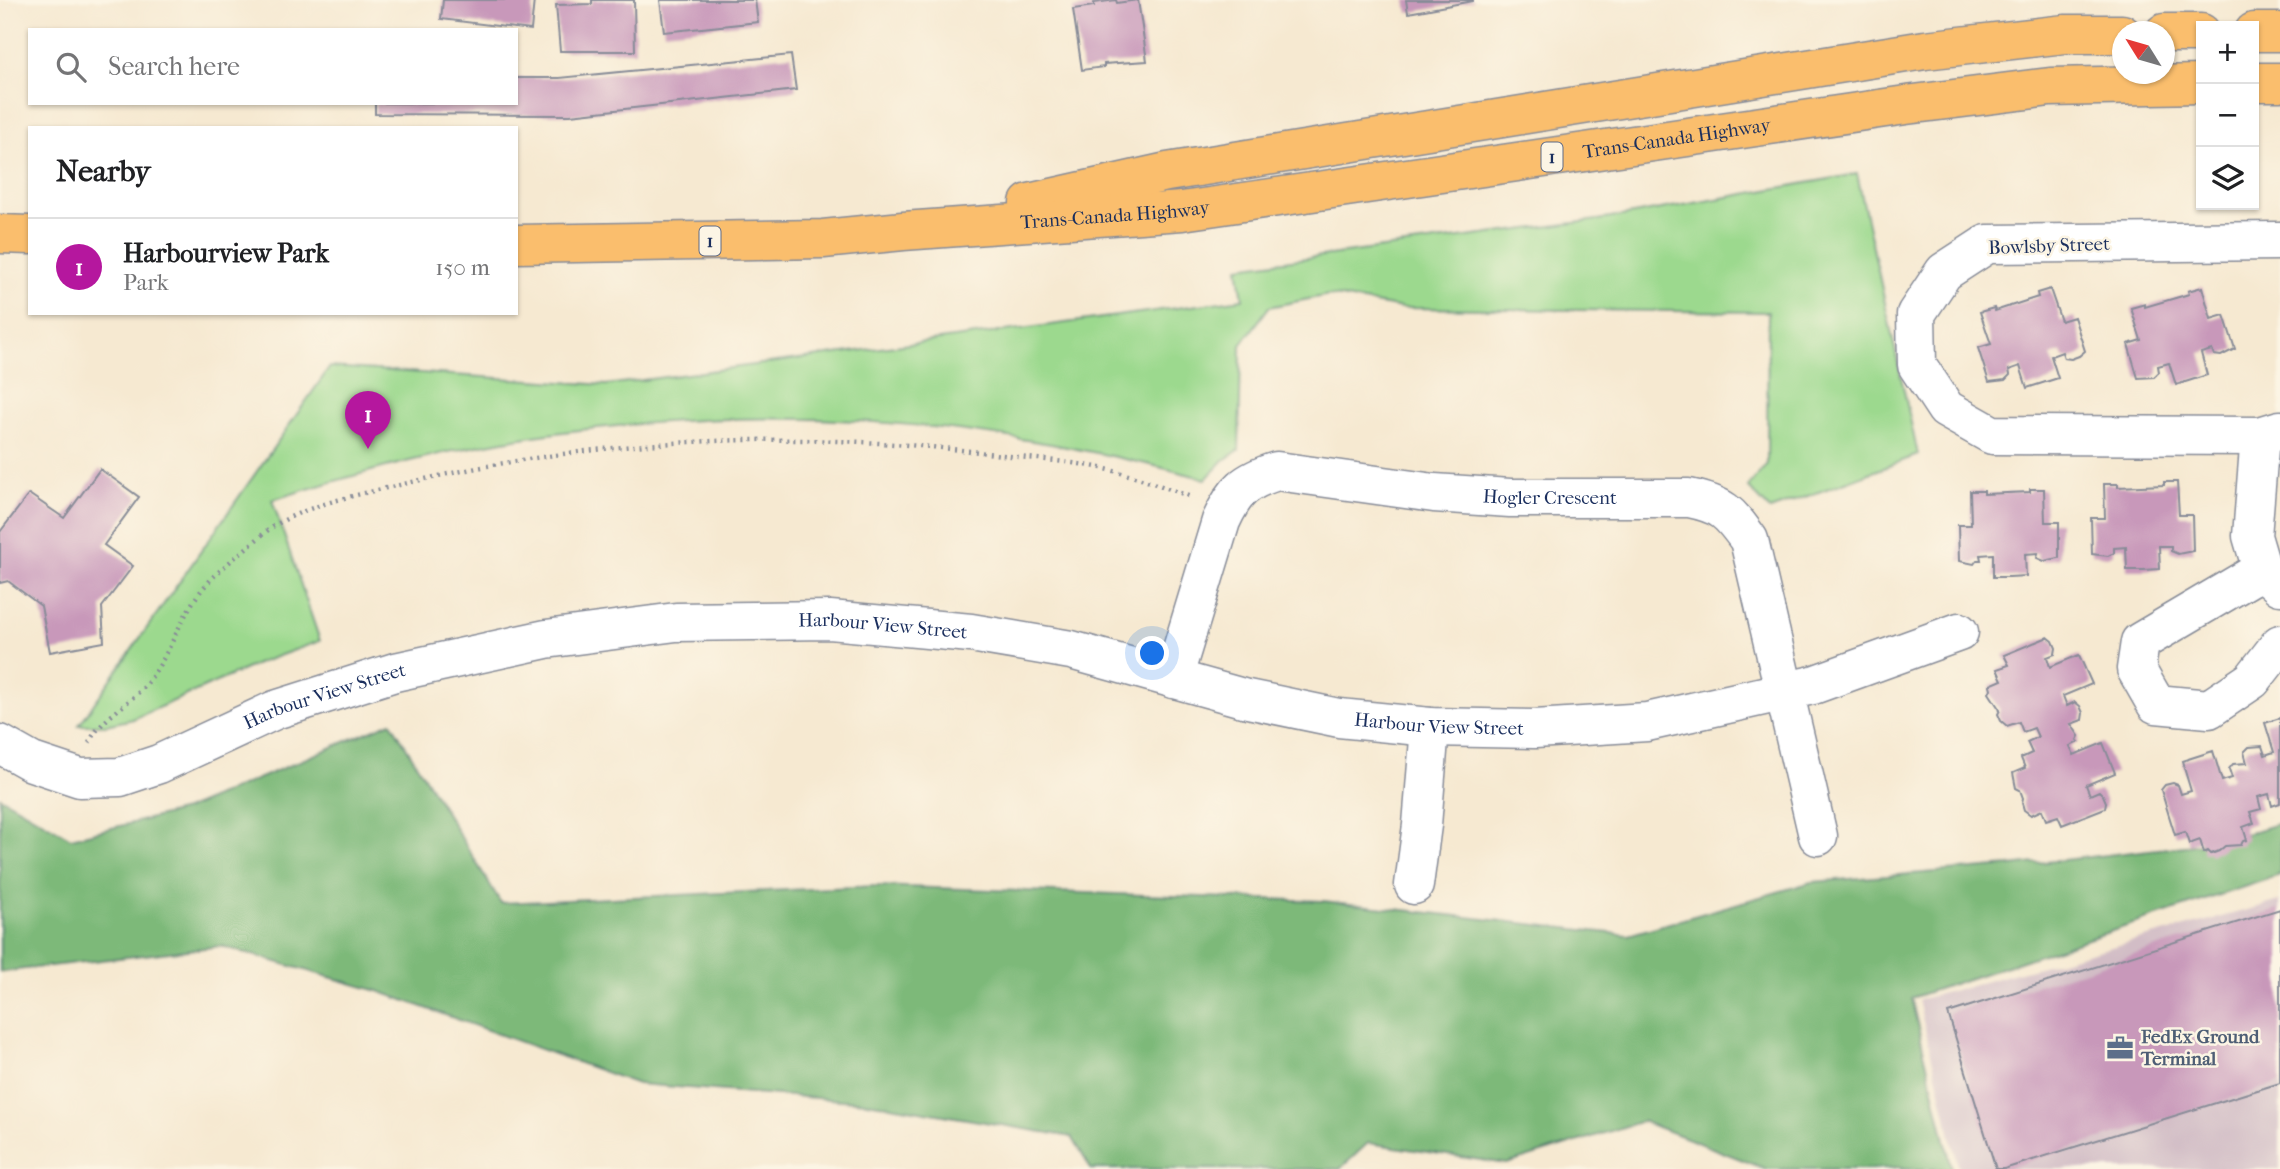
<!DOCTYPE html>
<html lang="en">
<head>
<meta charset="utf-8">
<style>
  body { margin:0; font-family:"IM FELL French Canon",serif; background:#f2f2f2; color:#202124 }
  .controls { position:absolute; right:21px; top:21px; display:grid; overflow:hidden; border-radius:0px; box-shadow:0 2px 5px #0004 }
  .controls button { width:63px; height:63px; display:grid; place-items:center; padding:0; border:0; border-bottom:2px solid #e0e0e0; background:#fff; color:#202124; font:35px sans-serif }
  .compass { position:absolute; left:2112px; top:21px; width:63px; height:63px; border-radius:50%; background:#fff; box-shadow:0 2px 5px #0004; rotate:307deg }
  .you { position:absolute; left:1153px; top:654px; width:24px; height:24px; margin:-18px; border:5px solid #fff; border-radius:50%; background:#1a73e8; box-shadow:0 0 0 10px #1a73e833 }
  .badge { display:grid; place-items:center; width:46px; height:46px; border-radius:50%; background:#b5179e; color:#fff; font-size:23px; font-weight:700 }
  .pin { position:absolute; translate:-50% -58px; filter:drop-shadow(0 2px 4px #0008) }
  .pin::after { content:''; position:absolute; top:37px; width:24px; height:21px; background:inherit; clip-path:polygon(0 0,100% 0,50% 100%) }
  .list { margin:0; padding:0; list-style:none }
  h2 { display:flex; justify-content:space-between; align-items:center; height:91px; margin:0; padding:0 28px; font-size:30px }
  h2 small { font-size:23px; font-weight:400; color:#757577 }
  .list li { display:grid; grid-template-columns:46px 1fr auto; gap:21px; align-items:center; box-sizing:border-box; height:98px; padding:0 28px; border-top:2px solid #e0e0e0 }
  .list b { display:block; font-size:26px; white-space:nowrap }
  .list p { margin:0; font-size:23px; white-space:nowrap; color:#757577 }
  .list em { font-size:23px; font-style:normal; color:#757577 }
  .icon { flex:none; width:38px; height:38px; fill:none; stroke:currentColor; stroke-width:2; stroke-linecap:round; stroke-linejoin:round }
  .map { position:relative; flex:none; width:2280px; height:1169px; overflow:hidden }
  .search { position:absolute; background:#fff; box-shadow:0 2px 5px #0004; left:28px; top:28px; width:490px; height:77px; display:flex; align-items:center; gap:18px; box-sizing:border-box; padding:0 24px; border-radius:0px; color:#757577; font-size:26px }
  .panel { position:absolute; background:#fff; box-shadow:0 2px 5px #0004; left:28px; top:126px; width:490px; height:189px; border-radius:0px }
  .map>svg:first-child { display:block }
</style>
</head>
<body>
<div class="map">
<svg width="2280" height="1169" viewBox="0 0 2280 1169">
  <rect width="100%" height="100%" fill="#fcf5e5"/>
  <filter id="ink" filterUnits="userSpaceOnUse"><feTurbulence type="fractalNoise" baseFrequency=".0143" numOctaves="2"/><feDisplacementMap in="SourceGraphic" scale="14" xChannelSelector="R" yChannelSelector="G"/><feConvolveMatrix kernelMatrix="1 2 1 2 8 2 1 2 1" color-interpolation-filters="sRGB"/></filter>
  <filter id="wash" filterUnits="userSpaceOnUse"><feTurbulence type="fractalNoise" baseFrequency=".00686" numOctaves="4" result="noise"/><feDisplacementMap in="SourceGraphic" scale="28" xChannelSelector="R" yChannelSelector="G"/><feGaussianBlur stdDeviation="1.57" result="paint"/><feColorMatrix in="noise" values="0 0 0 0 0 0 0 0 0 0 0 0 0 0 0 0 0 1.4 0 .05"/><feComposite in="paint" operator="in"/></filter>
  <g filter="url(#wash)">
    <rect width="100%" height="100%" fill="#f6e9d1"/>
    <path fill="#d2bdc6" d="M2280 901V1169H1959L1918 1000Z"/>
    <path fill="#9cd98e" stroke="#5c8476" stroke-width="2" d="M1857 174 1918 455 1770 510 1748 487 1767 464 1768 312 1402 308 1329 295 1269 307 1241 345 1239 450 1224 460 1206 479C980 418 766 402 534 436 445 449 358 473 272 500L320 641 259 663 133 719 106 725H79L330 367 606 385 1243 299 1238 267 1605 219Z"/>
    <path fill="#7db979" stroke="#4c746c" stroke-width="2" d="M391 722 501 903 876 886 1323 901 1628 935 1812 882 2010 866 2219 842 2280 823V875L1911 998 1952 1169H1901V1167L1870 1169H1766L1642 1121 1507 1164 1368 1143 1340 1169H1091L1072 1137 867 1102 638 1084 378 991 221 946 0 972V797L71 838 185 810Z"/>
    <g id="blocks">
      <path fill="#c898ba" d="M443 0H534L531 30 441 19Z
        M592 0H634L635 51H560L556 5 592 4Z
        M660 0H755L758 22 664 32Z
        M1116 0 1117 3 1138 0 1147 61 1104 64V67L1082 70 1073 9 1094 6V3Z
        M1406 0H1473V1L1408 13Z
        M791 55 796 90 570 115 375 114V103H516V78H559Z
        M2202 287 2211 319 2224 315 2235 349 2221 356 2214 355 2212 350 2201 353 2207 375 2176 385 2169 363 2158 366 2159 372 2154 377 2138 378 2128 344 2141 340 2131 308 2145 304V307L2189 294 2188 291Z
        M2050 289 2061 321 2074 317 2085 351 2079 356 2071 359 2064 358 2062 352 2051 356 2058 378 2027 388 2020 366 2009 370 2010 375 2005 380 1989 382 1978 348 1991 344 1980 312 1994 308 1995 311 2038 297 2037 293Z
        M100 469 139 497 104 545 133 566 102 607 104 642 50 652 41 606 8 581 0 583V532L29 494 64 518Z
        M2164 482H2177L2179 515H2192L2193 551 2178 554 2171 551V546H2159L2160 569 2143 570H2127L2126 547 2114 548V553L2108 556 2092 554 2091 518H2105L2104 484H2118V487L2164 485Z
        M2030 489H2044L2045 522H2059V558L2044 561 2037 558 2038 553 2025 554 2026 576 2009 577H1993V554L1980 555 1981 560H1977L1974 564 1959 561 1958 525H1971L1970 491H1984V494L2030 492Z
        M2048 637 2053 641 2056 648 2055 654 2047 657 2050 667 2079 655 2092 684 2063 696 2067 706 2075 702 2080 706 2083 713 2082 720 2071 724 2079 736 2077 740 2079 742 2070 746 2074 755 2103 743 2115 773 2086 785 2090 795 2099 791 2103 795 2106 802 2105 808 2062 825 2058 816 2046 820 2042 810 2031 815 2024 810 2022 803 2023 798 2020 790 2016 788 2013 773 2025 768 2021 758 2032 753 2027 742 2038 737 2034 728 2023 732 2019 722 2007 726 2001 721 1998 714 2000 710 1989 693 1991 689 1990 685 2002 680 1997 669 2009 665 2004 655Z
        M2280 718V803L2272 806 2269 794 2258 797 2261 809 2250 812 2254 823 2243 827 2247 840 2243 841 2241 845 2225 846 2219 851 2211 854 2208 851 2204 853 2200 840 2189 844 2185 832 2175 835 2161 790 2165 785 2173 783 2178 785 2181 794 2191 791 2182 761 2213 751 2222 781 2232 778 2229 769 2233 764 2247 763 2244 752 2249 747 2262 746 2265 755 2274 752 2265 723Z
        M2280 909V1083L2004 1169H1996L1948 1013Z"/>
    </g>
  </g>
  <g filter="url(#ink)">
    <use href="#blocks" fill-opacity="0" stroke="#888c98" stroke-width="2"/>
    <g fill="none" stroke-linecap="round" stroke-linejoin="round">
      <defs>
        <g id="minor">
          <path d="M2280 241 1987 244 1944 272 1916 314 1917 365 1946 409 1992 435 2260 436 2280 430"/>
          <path d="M2260 436 2252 536 2262 570 2280 586"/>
          <path d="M2262 570 2140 642 2136 669 2156 704 2209 709 2252 680 2280 644"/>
          <path id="s1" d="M1173 679 1221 521C1235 490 1245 481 1277 471L1434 493 1510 498H1689C1723 505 1729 512 1749 540L1818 836"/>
          <path id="s2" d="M0 744 32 762 80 778 120 777 159 764 275 710 395 672 546 639 676 622 830 620 971 633 1071 650 1243 698 1339 718 1430 727 1535 729 1647 722 1813 685 1959 632"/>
          <path d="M1414 885 1422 825 1430 727"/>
        </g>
        <g id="highway">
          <path d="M2254 32H2280"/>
          <path d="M2164 33H2201"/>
          <path d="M2254 82H2280"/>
          <path d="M1029 203 1167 172 1925 50 2065 34H2122"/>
          <path d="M0 234 30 235"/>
          <path id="s3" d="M516 244 823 239 903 231 1182 211 1906 105 2050 87 2201 84"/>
        </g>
      </defs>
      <use href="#minor" stroke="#888c98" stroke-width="41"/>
      <use href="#highway" stroke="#888c98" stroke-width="41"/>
      <path stroke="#888c98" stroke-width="4.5" stroke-dasharray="2 5" stroke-linecap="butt" d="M89 743C101 717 131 704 148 682 166 659 176 631 190 607 205 581 227 564 250 545 259 538 268 529 279 523 316 502 366 493 408 483 599 437 792 429 987 453 1022 458 1057 460 1091 466 1125 472 1159 485 1191 497"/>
      <use href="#minor" stroke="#fff" stroke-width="38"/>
      <use href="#highway" stroke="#fabe6d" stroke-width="38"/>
    </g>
  </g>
  <defs>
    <symbol id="office-bare" viewBox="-9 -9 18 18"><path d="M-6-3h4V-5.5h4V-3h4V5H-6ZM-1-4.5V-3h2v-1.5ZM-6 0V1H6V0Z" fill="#5c6f8a" stroke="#fcf5e5" stroke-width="2.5" paint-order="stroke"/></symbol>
  </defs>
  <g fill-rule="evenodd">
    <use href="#office-bare" x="2101" y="1029" width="38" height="38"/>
  </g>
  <g text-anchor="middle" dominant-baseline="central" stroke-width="5" stroke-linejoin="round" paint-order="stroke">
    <g fill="#fcf5e5" stroke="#5e6a86" stroke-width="2">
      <rect x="1541.5" y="142.5" width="21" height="29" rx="5"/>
      <rect x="699.5" y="226.5" width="21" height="29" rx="5"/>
    </g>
    <g font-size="18" font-weight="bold" fill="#1b2f5e">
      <text x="1552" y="157">1</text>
      <text x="710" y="241">1</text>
    </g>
    <g font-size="19" fill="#1b2f5e" stroke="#fcf5e5">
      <text stroke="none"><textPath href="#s3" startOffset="1167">Trans-Canada Highway</textPath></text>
      <text stroke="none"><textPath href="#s3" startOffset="600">Trans-Canada Highway</textPath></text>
      <text transform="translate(2049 246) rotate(-2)">Bowlsby Street</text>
      <text stroke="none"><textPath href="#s1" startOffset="518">Hogler Crescent</textPath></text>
      <text stroke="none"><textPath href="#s2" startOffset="915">Harbour View Street</textPath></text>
      <text stroke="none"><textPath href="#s2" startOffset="348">Harbour View Street</textPath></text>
      <text stroke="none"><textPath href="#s2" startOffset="1482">Harbour View Street</textPath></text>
    </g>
    <g font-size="19" font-weight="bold" fill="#4e5e75" stroke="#fcf5e5" text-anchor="start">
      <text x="2141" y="1037">FedEx Ground<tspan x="2141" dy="22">Terminal</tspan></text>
    </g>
  </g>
</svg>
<div class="controls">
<button>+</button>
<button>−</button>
<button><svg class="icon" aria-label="layers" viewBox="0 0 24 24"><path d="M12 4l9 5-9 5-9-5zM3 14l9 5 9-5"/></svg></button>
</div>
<svg class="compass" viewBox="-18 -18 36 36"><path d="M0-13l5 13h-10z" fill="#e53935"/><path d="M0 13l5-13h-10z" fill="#757577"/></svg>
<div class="you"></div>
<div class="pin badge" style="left:368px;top:449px">1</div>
<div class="search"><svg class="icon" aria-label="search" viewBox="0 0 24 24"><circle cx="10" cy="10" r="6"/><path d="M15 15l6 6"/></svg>Search here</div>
<section class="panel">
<h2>Nearby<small></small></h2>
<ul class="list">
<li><span class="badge">1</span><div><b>Harbourview Park</b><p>Park</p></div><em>150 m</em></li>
</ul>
</section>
</div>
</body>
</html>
